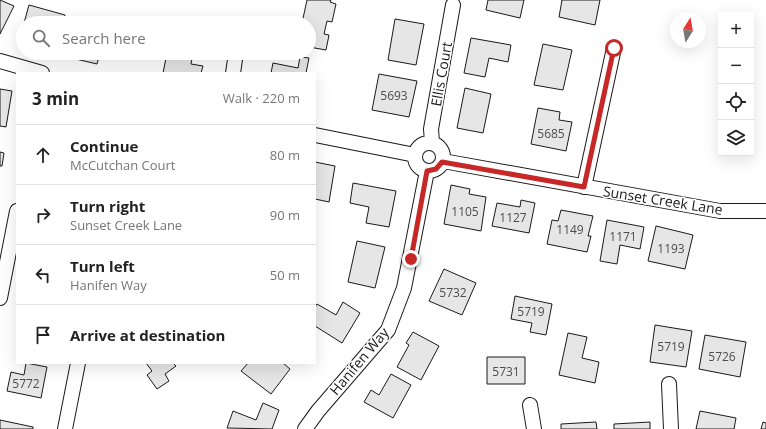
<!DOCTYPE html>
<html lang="en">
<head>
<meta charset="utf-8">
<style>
  body { margin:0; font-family:"Open Sans",sans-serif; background:#f6f6f6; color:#222 }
  .controls { position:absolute; right:12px; top:12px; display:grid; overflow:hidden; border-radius:0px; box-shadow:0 4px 16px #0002 }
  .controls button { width:36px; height:36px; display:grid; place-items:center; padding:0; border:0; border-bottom:1px solid #e0e0e0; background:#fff; color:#222; font:20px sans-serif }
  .compass { position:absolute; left:670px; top:12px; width:36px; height:36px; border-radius:50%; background:#fff; box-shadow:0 4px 16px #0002; rotate:11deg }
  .stop { position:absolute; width:12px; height:12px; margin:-9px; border:3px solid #c62828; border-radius:50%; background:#fff }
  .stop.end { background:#c62828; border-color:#fff; box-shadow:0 1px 4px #0008 }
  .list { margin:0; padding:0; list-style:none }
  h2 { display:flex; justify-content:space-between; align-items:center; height:52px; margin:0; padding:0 16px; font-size:17px }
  h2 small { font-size:13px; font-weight:400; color:#767676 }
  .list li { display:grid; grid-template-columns:26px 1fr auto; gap:12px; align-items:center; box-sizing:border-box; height:60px; padding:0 16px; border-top:1px solid #e0e0e0 }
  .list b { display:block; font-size:15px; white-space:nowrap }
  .list p { margin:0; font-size:13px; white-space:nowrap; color:#767676 }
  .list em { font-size:13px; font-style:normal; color:#767676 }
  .icon { flex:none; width:22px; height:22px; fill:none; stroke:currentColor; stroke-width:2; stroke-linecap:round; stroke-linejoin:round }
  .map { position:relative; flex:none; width:766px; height:429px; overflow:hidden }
  .search { position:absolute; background:#fff; box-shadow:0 4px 16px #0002; left:16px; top:16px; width:300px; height:44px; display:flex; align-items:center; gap:10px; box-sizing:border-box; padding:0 14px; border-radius:22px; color:#767676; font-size:15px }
  .panel { position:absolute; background:#fff; box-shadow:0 4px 16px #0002; left:16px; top:72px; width:300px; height:292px; border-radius:0px }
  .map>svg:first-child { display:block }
</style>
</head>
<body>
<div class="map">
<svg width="766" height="429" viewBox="0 0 766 429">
  <rect width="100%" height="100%" fill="#fff"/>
  <path fill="#e6e6e6" stroke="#1a1a1a" d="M0 0 14 6 0 34Z
    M307 0H331L330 2 336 4 332 22 327 21 324 34 329 35 326 50 309 47V23H302Z
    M488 0H524L520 18 486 10Z
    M562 0H600L595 25 559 17Z
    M29 5 65 15 63 23H24Z
    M395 19 424 24 416 65 388 60Z
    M23 25V41L19 40Z
    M471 38 511 45 508 62 489 58 485 77 464 73Z
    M543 44 572 50 563 90 534 85Z
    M64 53H100L97 64 63 56Z
    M167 53H193L191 64 203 66 201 73H163Z
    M300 57 309 58 306 73H271L273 63 298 68Z
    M379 74 417 81 409 117 372 110Z
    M465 88 491 94 483 133 457 128Z
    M0 89 12 91 6 127 0 126Z
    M538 108 560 112 559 120 572 122 566 151 531 144Z
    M0 152 4 153 2 166H0Z
    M315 162 335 166 329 202 315 199Z
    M353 183 396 191 389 227 366 223 369 207 350 203Z
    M451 185 470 189 469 194 486 197 481 231 444 224Z
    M521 200 535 203 529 233 492 226 497 203 520 207Z
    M561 210 593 216 588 236H591L587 252 547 244 552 220 558 221Z
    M607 220 644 227 640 249 620 245 617 264 600 261Z
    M656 226 693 235 685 269 648 261Z
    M357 241 385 247 375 288 348 282Z
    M444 269 476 283 462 315 429 301Z
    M515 296 552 304 546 335 530 332 532 323 511 319Z
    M343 302 360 313 342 343 315 326V307L317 304 336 315Z
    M655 325 692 331 686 367 650 362Z
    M413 332 439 346 421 380 397 367 409 345 406 343Z
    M568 333 587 337 582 358 599 362 595 383 559 375Z
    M705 335 746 342 740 377 699 369Z
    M487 357H525V384H487Z
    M26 363 47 367 41 398 7 391 11 372 24 375Z
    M146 363H173L176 366 165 374 169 381 157 389 147 375 152 371Z
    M248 363H283L290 369 271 394 241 371Z
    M391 374 411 385 393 418 364 402 371 390 379 395Z
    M263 403 279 410 272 429 227 428 233 411 256 420Z
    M700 411 736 418 734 429H696Z
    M0 420 33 427V429H0Z
    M596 422 597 429H561V424Z
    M650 422V429H614V424Z
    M763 422 766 423V429H761Z"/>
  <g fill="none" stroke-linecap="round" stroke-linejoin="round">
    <defs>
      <path id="minor" d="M0 61 42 73
        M233 73 236 53
        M315 135 415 155
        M432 142 431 129 453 5
        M415 157a14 14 0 1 1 28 0a14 14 0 1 1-28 0Z
        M443 161 720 211H766
        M584 187 614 48
        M0 298 17 211
        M669 384 671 429
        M530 405 534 429
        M65 429 78 363
        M305 429 318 411 388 330 404 288 427 171"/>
    </defs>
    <use href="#minor" stroke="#1a1a1a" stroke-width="16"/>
    <use href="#minor" stroke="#fff" stroke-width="14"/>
  </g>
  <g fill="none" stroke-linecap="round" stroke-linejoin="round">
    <path stroke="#c62828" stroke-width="5" d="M411 259 427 171 436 169 442 162 584 187 614 48"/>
  </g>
  <g text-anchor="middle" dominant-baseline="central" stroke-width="3" stroke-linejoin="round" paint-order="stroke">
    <g font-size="12" fill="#4d4d4d">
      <text x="394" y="95">5693</text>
      <text x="551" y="133">5685</text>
      <text x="465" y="211">1105</text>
      <text x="513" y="217">1127</text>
      <text x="570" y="229">1149</text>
      <text x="623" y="236">1171</text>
      <text x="671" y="248">1193</text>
      <text x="453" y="292">5732</text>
      <text x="531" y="311">5719</text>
      <text x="671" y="346">5719</text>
      <text x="722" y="356">5726</text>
      <text x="506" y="371">5731</text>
      <text x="26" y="383">5772</text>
    </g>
    <g font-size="14" fill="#1a1a1a" stroke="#fff">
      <text transform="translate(441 74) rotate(-80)">Ellis Court</text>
      <text transform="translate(663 200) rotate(9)">Sunset Creek Lane</text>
      <text transform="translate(359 361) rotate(-50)">Hanifen Way</text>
    </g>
  </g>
</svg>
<div class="controls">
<button>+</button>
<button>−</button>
<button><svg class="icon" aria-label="locate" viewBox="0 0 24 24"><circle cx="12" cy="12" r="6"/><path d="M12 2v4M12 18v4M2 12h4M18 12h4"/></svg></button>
<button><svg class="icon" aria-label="layers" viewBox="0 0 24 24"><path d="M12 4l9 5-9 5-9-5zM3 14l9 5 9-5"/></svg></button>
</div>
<svg class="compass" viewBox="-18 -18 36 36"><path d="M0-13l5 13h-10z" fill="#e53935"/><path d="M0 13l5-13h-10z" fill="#767676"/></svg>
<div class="stop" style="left:614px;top:48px"></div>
<div class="stop end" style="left:411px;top:259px"></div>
<div class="search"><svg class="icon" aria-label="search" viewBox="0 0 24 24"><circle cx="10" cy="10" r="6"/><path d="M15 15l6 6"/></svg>Search here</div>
<section class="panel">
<h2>3 min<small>Walk · 220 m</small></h2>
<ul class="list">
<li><svg class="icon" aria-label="ahead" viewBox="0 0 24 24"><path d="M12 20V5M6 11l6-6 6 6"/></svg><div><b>Continue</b><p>McCutchan Court</p></div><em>80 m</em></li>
<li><svg class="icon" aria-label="right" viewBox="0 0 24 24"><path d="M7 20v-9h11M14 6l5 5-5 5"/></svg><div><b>Turn right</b><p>Sunset Creek Lane</p></div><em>90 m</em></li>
<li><svg class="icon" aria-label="left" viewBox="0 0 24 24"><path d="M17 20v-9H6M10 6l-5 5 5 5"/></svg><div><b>Turn left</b><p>Hanifen Way</p></div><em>50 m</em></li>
<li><svg class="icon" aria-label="arrive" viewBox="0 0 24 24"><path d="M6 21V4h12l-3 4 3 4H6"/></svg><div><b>Arrive at destination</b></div></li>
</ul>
</section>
</div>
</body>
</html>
